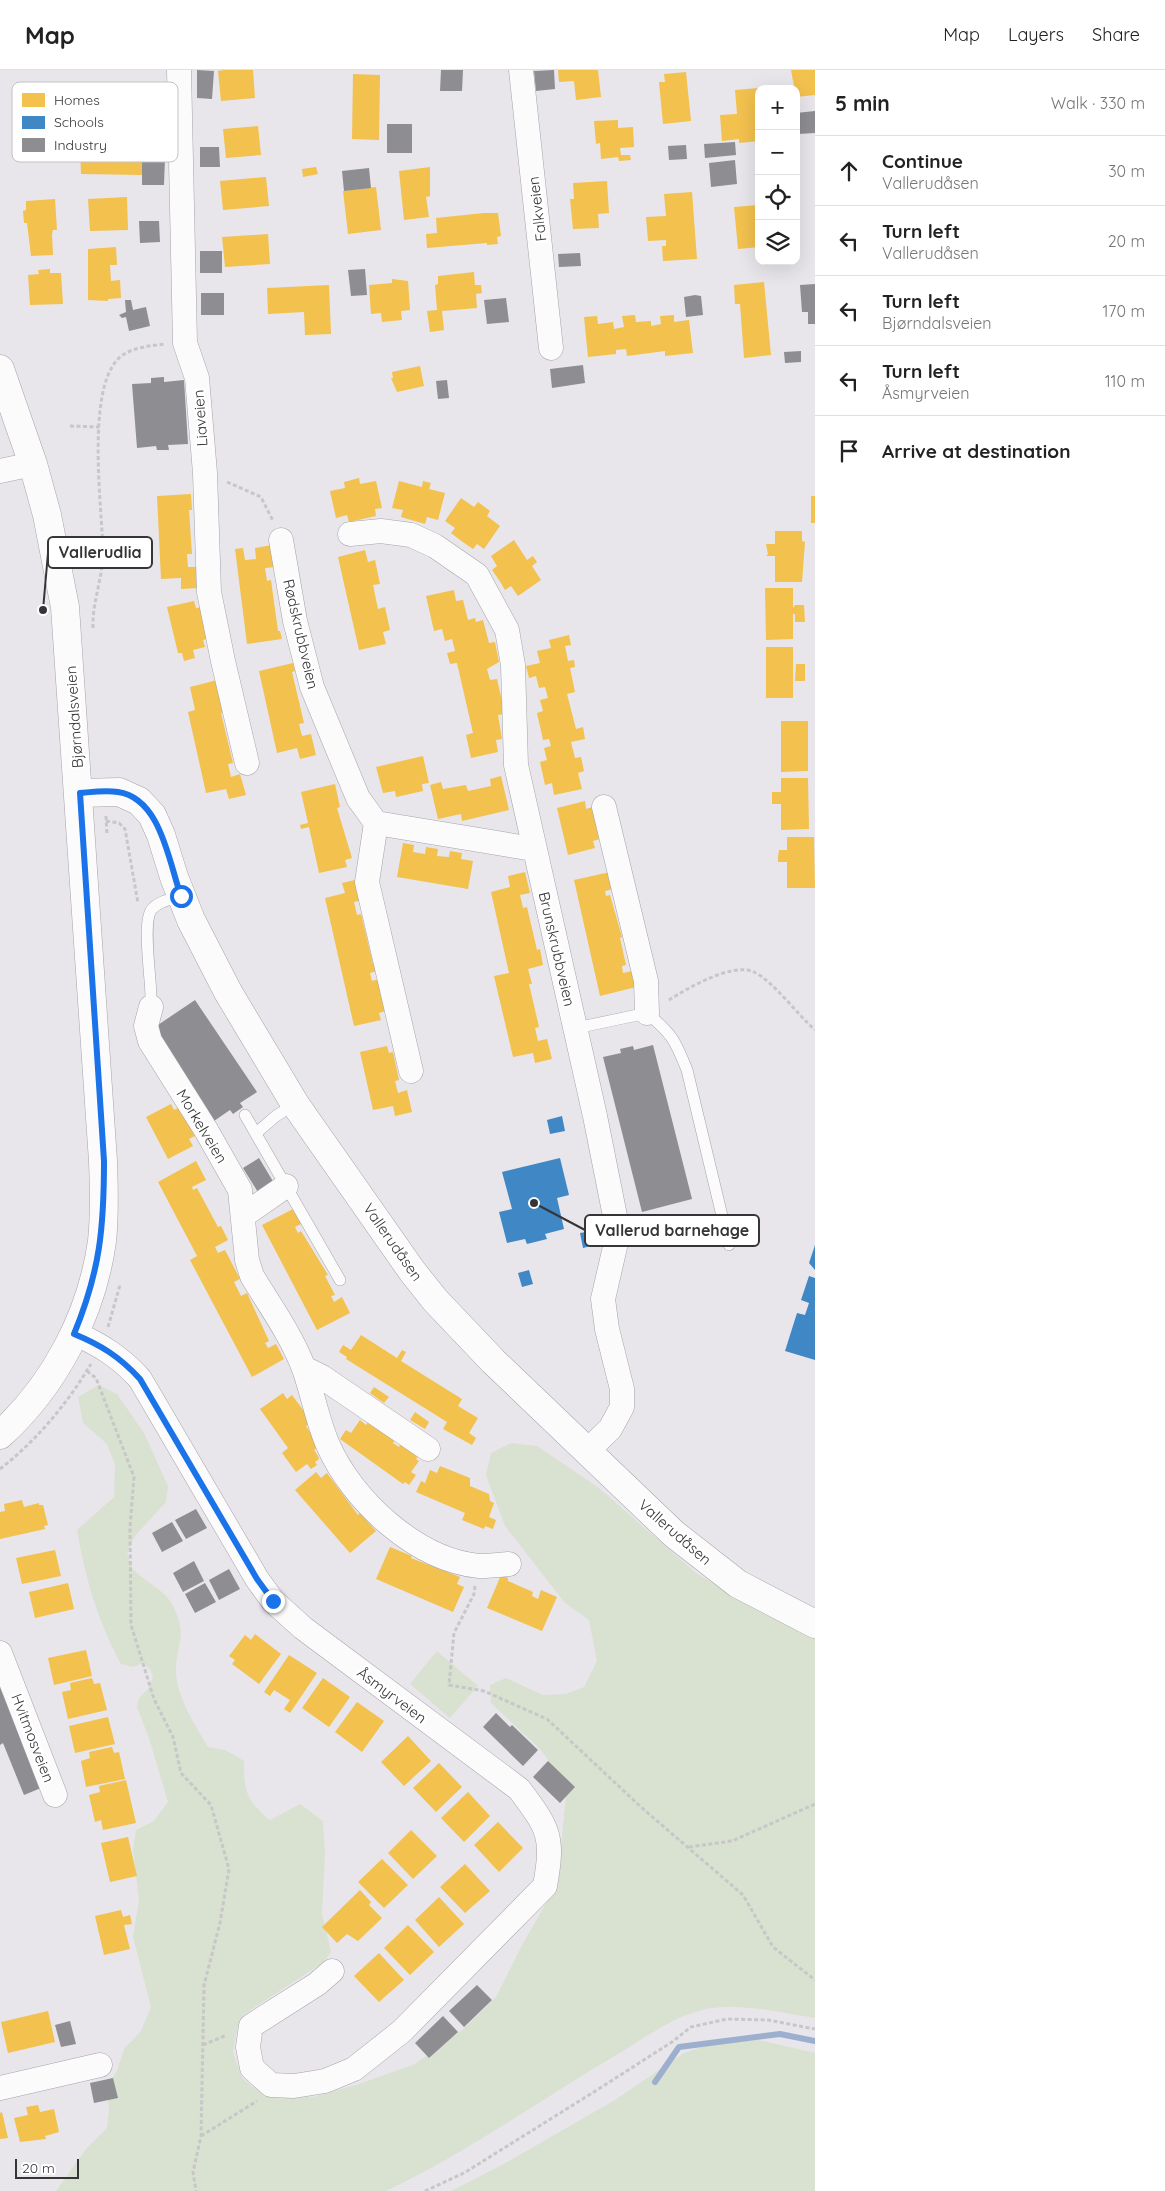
<!DOCTYPE html>
<html lang="en">
<head>
<meta charset="utf-8">
<style>
  body { margin:0; font-family:Quicksand,sans-serif; background:#f6f6f6; color:#222 }
  .controls { position:absolute; right:15px; top:15px; display:grid; overflow:hidden; border-radius:10px; box-shadow:0 5px 20px #0002 }
  .controls button { width:45px; height:45px; display:grid; place-items:center; padding:0; border:0; border-bottom:1px solid #e0e0e0; background:#fff; color:#222; font:25px sans-serif }
  .scale { position:absolute; left:15px; bottom:12px; width:64px; box-sizing:border-box; padding-left:5px; border:2px solid #353437; border-top:0; font-size:14px; line-height:18px; white-space:nowrap; color:#353437; -webkit-text-stroke:4px #fff; paint-order:stroke }
  .stop { position:absolute; width:15px; height:15px; margin:-11px; border:4px solid #1a73e8; border-radius:50%; background:#fff }
  .stop.end { background:#1a73e8; border-color:#fff; box-shadow:0 1px 5px #0008 }
  .list { margin:0; padding:0; list-style:none }
  h2 { display:flex; justify-content:space-between; align-items:center; height:65px; margin:0; padding:0 20px; font-size:21px }
  h2 small { font-size:16px; font-weight:400; color:#767676 }
  .list li { display:grid; grid-template-columns:32px 1fr auto; gap:15px; align-items:center; box-sizing:border-box; height:70px; padding:0 20px; border-top:1px solid #e0e0e0 }
  .list b { display:block; font-size:19px; white-space:nowrap }
  .list p { margin:0; font-size:16px; white-space:nowrap; color:#767676 }
  .list em { font-size:16px; font-style:normal; color:#767676 }
  .icon { flex:none; width:28px; height:28px; fill:none; stroke:currentColor; stroke-width:2; stroke-linecap:round; stroke-linejoin:round }
  .map { position:relative; flex:none; width:815px; height:2121px; overflow:hidden }
  header { display:flex; align-items:center; gap:30px; box-sizing:border-box; height:70px; padding:0 25px; background:#fff; border-bottom:1px solid #e0e0e0 }
  header strong { font-size:24px }
  nav { display:flex; gap:28px; margin-inline-start:auto; font-size:18px }
  main { display:flex }
  aside { flex:1; background:#fff }
  .map>svg:first-child { display:block }
</style>
</head>
<body>
<header>
<strong>Map</strong>
<nav><a>Map</a><a>Layers</a><a>Share</a></nav>
</header>
<main>
<div class="map">
<svg width="815" height="2121" viewBox="0 0 815 2121">
  <rect width="100%" height="100%" fill="#e8e6eb"/>
  <path fill="#d9e1d1" d="M99 1315 117 1324 144 1363 168 1416 166 1432 135 1466 127 1482C129 1487 130 1496 134 1500 146 1513 166 1520 173 1536 189 1568 175 1574 176 1603 177 1627 196 1657 208 1677L225 1680 244 1691C244 1721 246 1731 270 1750L300 1734 323 1751 325 1784 322 1844 331 1882 324 1892 243 1945 237 1960 233 1982 242 2008 253 2017 277 2023 313 2027 359 2014 415 1994 463 1959 496 1927 522 1875 548 1830 560 1786 566 1726 561 1708 541 1680 491 1633 490 1615 506 1608 543 1625 566 1624 584 1617 597 1591 589 1550 565 1533 505 1456 486 1405 491 1383 511 1373 537 1376 599 1418 696 1503 759 1542 815 1568V1948C780 1942 742 1933 706 1939 675 1945 645 1968 618 1984 541 2029 467 2083 386 2121H56L87 2078 107 2058 109 2040 107 2016 117 2001 124 1979 141 1961 151 1937 133 1867 139 1830 133 1780 136 1760 154 1751 168 1732 149 1668 137 1637 139 1628 148 1619 153 1607 150 1599 143 1593 133 1597 121 1594C97 1549 86 1510 77 1460L114 1427 115 1395 107 1374 83 1353 78 1327Z
    M437 1581 478 1616 450 1648 410 1614Z
    M759 1970 815 1983V2121H451L500 2096 615 2030 684 1983 717 1972Z"/>
  <path fill="#f2c14e" d="M224 0H253L255 28 221 31 218 1Z
    M558 0H598L601 27 576 30 574 11 559 12Z
    M791 0H815V25L796 27Z
    M686 2 691 51 663 54 659 12H665L664 4Z
    M353 4 380 5 379 70 352 69Z
    M759 18V71L739 73V69L722 71 720 45 737 44 735 20Z
    M618 50V58L633 57 634 77 620 78 621 85H630L631 90 619 91 618 87 601 89 600 73 596 74 594 51Z
    M258 56 261 85 226 88 223 59Z
    M104 71H116V77H145L142 105 81 104 80 76H104Z
    M316 97 318 104 303 107 302 99Z
    M430 97V126L426 127 429 147 404 150 399 101Z
    M266 107 269 136 223 140 220 111Z
    M607 111 609 143 598 144 599 158 573 159 570 129H574L573 113Z
    M376 117 381 160 348 164 343 121Z
    M692 122 697 189 663 191 662 176H666V170L648 171 646 147 666 146 664 124Z
    M127 127 128 160 90 161 88 129Z
    M55 129 57 160H53L52 164 53 185 31 186 27 153H24L23 141 26 140V131Z
    M759 135V177L738 179 734 137Z
    M484 143H498L501 166 497 167 498 174 487 175V173L427 178 426 164 437 163 436 148Z
    M268 164 270 194 225 197 222 167Z
    M116 177 117 195H110L111 211 120 210 121 228 108 229V231L88 230V179Z
    M50 199V203H61L63 234 30 235 28 205 39 204 38 200Z
    M474 202 475 215H481L482 223 476 224 477 238 442 241 444 260 430 262 427 241 437 240 435 215 438 214V206Z
    M392 209 408 211 410 240 401 241 402 250 382 252 381 243 371 244 369 215 392 213Z
    M764 212 771 285 744 288 740 234H735L734 215Z
    M329 215 331 264 305 265 304 242 268 244 267 218Z
    M635 245 636 252 651 251V256L661 254 660 246 674 245V252L689 250 693 283 665 286V281L627 286 626 279 616 280V284L588 287 584 247 597 246 598 254 613 252 614 259 624 257 622 246Z
    M420 296 424 316 397 322 391 308H393L392 302Z
    M359 408 360 414 376 411 382 438 375 439 376 446 349 452 347 445 336 448 330 421 345 418 344 412Z
    M399 411 422 417 423 411 431 413 429 419 445 423 438 450 427 447 425 454 401 447 403 440 392 438Z
    M191 424 192 440H189L192 484H187L188 497H197L198 518 181 519V508L161 509 157 426Z
    M811 426H815V453H811Z
    M461 428 474 437 478 432 490 441 487 446 500 456 484 479 477 474 473 479 460 470 451 463 455 458 445 451Z
    M775 461H802V471L805 472 802 512H775V486H766L768 484 766 474H775Z
    M514 470 527 490 533 486 537 492 532 496 541 510 518 526 511 516 505 520 499 510 492 500 497 496 491 486Z
    M272 475 275 497 265 498 267 511 271 510 278 561H280L282 569 247 574 235 479 243 478 245 490 256 489 255 478Z
    M365 480 368 492 375 490 380 514 373 515 378 539 385 537 390 560 383 562 386 574 359 580 338 487Z
    M765 518H793V538L795 535H804L805 552H795V544H793V569L766 570Z
    M454 520 456 531 463 530 468 550 475 548 476 552 483 550 489 573 495 572 499 592 487 599 490 610 497 609 505 644 498 645 502 669 496 670 498 682 471 688 466 665 473 663 457 593 450 594 447 583 455 581 452 569 445 571 442 559 434 561 426 526Z
    M194 531 196 538 203 537 210 568 203 570 205 577 193 580 195 588 184 591 182 583H178L167 537Z
    M569 565 571 575 565 576 568 591 574 590 575 597 570 598 575 622 567 624 576 659 583 657 585 669 571 672 575 688 581 687 584 701 578 703 582 719 554 725 552 713 545 715 540 692 547 690 544 678 551 676 549 669 543 670 537 643 543 641 540 630 548 628 545 617 539 618 536 606 529 608 526 596 540 593 537 581 551 578 549 570Z
    M766 577H793V628H766Z
    M293 593 295 601 292 602 304 653 299 654 302 666 311 664 316 685 300 689 297 678 277 683 259 601Z
    M796 594H805V611H795Z
    M217 610 224 642 221 643 233 693 228 694 231 707 240 704 246 725 229 729 226 719 206 723 188 642 195 640 190 617Z
    M781 651H808V701L781 702Z
    M423 686 429 713 422 714 423 721 396 727 395 721 383 723 376 697Z
    M501 706 509 740 462 751 461 744 438 749 430 715 441 712 443 719 466 715 468 721 491 716 490 709Z
    M781 708H808L809 759 781 760V734H772V722H781Z
    M335 714 340 737 337 738 352 788 345 790 347 797 319 803 309 757 301 759 300 755 308 753 301 722Z
    M585 731 586 739 593 737 600 769 593 771 595 778 568 785 557 738Z
    M787 767H814L815 818H787V792H778V787L779 780H787Z
    M403 773 414 775 413 782 425 784 426 777 438 779 437 786 449 787 450 781 462 783 461 789 473 791 468 819 397 807Z
    M525 802 530 823 520 825 523 838 527 837 537 880 540 879 543 895 528 899 532 914H529L539 957 535 958 538 971 547 969 552 989 535 993 533 983 513 987 494 906 509 903 491 822 510 817 508 806Z
    M610 802 614 819 605 821 606 826 610 825 622 867 620 868 626 895 622 896 623 903 632 901 636 917 600 926 574 810Z
    M359 809 364 830 354 832 357 845 361 844 373 894H376L377 901 370 903 372 911 379 909 386 941 379 943 381 950 354 956 325 828 345 823 342 813Z
    M387 976 389 983 393 982 399 1010 395 1011 398 1023 407 1020 412 1042 395 1046 393 1036 373 1040 360 982Z
    M171 1034 174 1040 180 1037 195 1066 189 1069 193 1076 168 1089 146 1047Z
    M196 1091 206 1110 192 1117 193 1120 197 1118 218 1157 221 1156 228 1170 215 1177 218 1183 225 1180 240 1209 234 1212 241 1226 247 1223 269 1271 265 1273 268 1278 276 1274 284 1289 252 1307 190 1190 197 1186 158 1112Z
    M295 1138 303 1153 295 1157 298 1163 301 1161 328 1205 325 1206 335 1225 331 1226 334 1232 342 1227 350 1243 317 1260 262 1155Z
    M361 1265 397 1288 402 1280 406 1282 401 1291 462 1329 458 1336 478 1348 469 1363 476 1368 472 1375 443 1359 447 1352 346 1289 347 1287 339 1282 343 1275 351 1280Z
    M374 1317 389 1327 384 1333 370 1323Z
    M283 1323 287 1329 292 1325 312 1352 306 1356 319 1376 314 1380 318 1386 319 1389 315 1392 317 1395 311 1399 307 1394 296 1402 282 1383 288 1378 260 1339Z
    M415 1342 429 1352 425 1359 410 1350Z
    M370 1349 397 1367 393 1373 399 1377 403 1371 419 1385 416 1389 419 1391 411 1402 416 1405 409 1415 405 1412 403 1414 340 1369 346 1360 351 1363 360 1350 366 1355Z
    M440 1396 470 1408V1416L489 1424 490 1431 494 1433 489 1447 496 1450 493 1459 485 1456 484 1459 462 1450 465 1443 416 1422 421 1411 425 1413 430 1400 437 1403Z
    M316 1402 321 1408 327 1403 358 1445 360 1443 376 1461 350 1483 295 1420Z
    M22 1430 24 1437 39 1433V1435H43L48 1455 44 1456 45 1459 0 1469V1442L5 1441 4 1434Z
    M390 1477 412 1486 411 1488 460 1507 457 1514 464 1517 453 1542 376 1509Z
    M55 1480 61 1506 22 1514 16 1488Z
    M501 1505 508 1508V1511L533 1522 532 1526 538 1529 541 1520 557 1527 542 1561 487 1538Z
    M68 1513 74 1539 35 1548 29 1522Z
    M255 1564 281 1584 259 1614 232 1594 235 1590 229 1586 245 1565 251 1570Z
    M86 1580 92 1606 54 1615 48 1588Z
    M289 1585 317 1603 290 1643 284 1639 290 1630 274 1620 270 1626 264 1622Z
    M92 1608 94 1614 100 1613 107 1640 68 1649 62 1622 71 1620 70 1613Z
    M323 1608 350 1627 329 1657 302 1638Z
    M357 1632 384 1651 362 1682 335 1662Z
    M108 1647 115 1674 75 1683 69 1656Z
    M408 1666 431 1691 404 1716 381 1692Z
    M112 1677 114 1683 119 1682 125 1709 86 1717 81 1691 90 1688 89 1682Z
    M439 1693 462 1717 436 1742 413 1718Z
    M126 1710 136 1753 103 1760 101 1750 95 1752 89 1725 100 1722 99 1716Z
    M468 1722 490 1746 464 1772 441 1748Z
    M498 1752 523 1778 499 1802 474 1775Z
    M411 1760 437 1786 413 1809 388 1783Z
    M128 1767 137 1806 110 1812 101 1773Z
    M382 1789 408 1815 384 1838 358 1812Z
    M465 1794 490 1821 465 1843 440 1817Z
    M360 1820 371 1832 369 1835 382 1848 358 1871 347 1864 337 1873 322 1857Z
    M439 1827 464 1854 439 1877 415 1850Z
    M121 1840 123 1847 130 1845 132 1854 124 1855 130 1879 104 1885 95 1846Z
    M408 1855 434 1882 410 1905 384 1878Z
    M379 1883 404 1910 379 1932 354 1906Z
    M48 1941 55 1972 8 1983 1 1952Z
    M38 2035 40 2042 54 2039 59 2062 45 2066 46 2069 20 2072 14 2048 28 2045 26 2037Z
    M2 2042 8 2068 0 2069V2043Z"/>
  <path fill="#3f88c5" d="M562 1046 565 1061 550 1064 547 1050Z
    M560 1088 569 1125 557 1128 564 1159 545 1164 547 1169 527 1174 525 1169 507 1173 499 1142 512 1139 502 1102Z
    M592 1161 595 1175 583 1178 580 1163Z
    M815 1175V1200L809 1193Z
    M529 1200 533 1214 522 1217 518 1203Z
    M809 1206 815 1208V1290L785 1281 797 1243 805 1245 809 1233 801 1230Z"/>
  <path fill="#8d8d92" d="M197 0 214 1 212 29 197 28Z
    M441 0H463L462 21H440Z
    M554 0 555 19 536 21 534 1Z
    M815 41V63L798 64 796 43Z
    M387 54H412V83H387Z
    M735 72 736 85 705 88 704 74Z
    M686 75 687 89 669 90 668 76Z
    M200 77H219L220 97H200Z
    M142 88H165L164 115H142Z
    M735 90 737 114 711 117 709 93Z
    M369 98 371 118 344 121 342 101Z
    M139 151H159L160 172 140 173Z
    M200 181H222V203H200Z
    M580 183 581 196 559 197 558 184Z
    M365 199 367 225 351 226 348 200Z
    M815 214V254H808V242H802L800 215Z
    M201 223H224V245H201Z
    M695 225 701 226 703 245 686 247 684 227Z
    M506 228 509 252 487 254 484 230Z
    M125 230H131L133 240 146 237 150 256 129 261 126 247 122 248 119 245 126 242Z
    M801 281V292L785 293 784 282Z
    M583 295 585 313 552 318 550 299Z
    M164 307V312L184 310 188 374 168 375 169 380H157L156 376 137 378 132 314 151 313V308Z
    M447 310 449 328 438 329 436 311Z
    M195 930 257 1022 240 1033 243 1037 233 1044 230 1040 214 1051 152 959Z
    M653 975 692 1129 642 1142 603 987 621 983 620 979 633 976 634 980Z
    M259 1088 277 1118 261 1127 243 1098Z
    M196 1439 207 1458 186 1469 175 1450Z
    M172 1452 183 1471 162 1482 152 1463Z
    M194 1491 204 1511 183 1522 173 1503Z
    M229 1499 240 1519 219 1530 209 1510Z
    M205 1513 216 1532 195 1543 185 1524Z
    M0 1617 41 1718 24 1725 3 1673 0 1675Z
    M496 1643 510 1657 512 1655 538 1680 523 1696 483 1657Z
    M548 1691 575 1717 560 1733 533 1707Z
    M477 1915 492 1930 464 1957 449 1941Z
    M443 1946 458 1962 429 1988 415 1973Z
    M70 1951 76 1974 61 1977 55 1955Z
    M113 2008 118 2028 94 2033 90 2013Z"/>
  <g fill="none" stroke-linecap="round" stroke-linejoin="round">
    <path stroke="#9cafce" stroke-width="6" d="M655 2012 679 1977 780 1964 815 1971"/>
    <defs>
      <path id="service" d="M151 937C153 916 140 849 153 838 160 831 171 829 181 826
        M576 958 647 943C672 964 675 970 687 1000L729 1175
        M245 1045 340 1210
        M256 1063 276 1046 295 1034"/>
      <path id="minor" d="M179 0 185 273 197 308 205 403 209 522 223 591 247 693
        M521 0 551 278
        M0 401 33 394
        M350 464 381 461 411 465 435 476 477 505 507 560 513 595 516 695 595 1046 616 1151 615 1177 603 1229 607 1259 622 1319V1337L610 1359 587 1381
        M281 470 295 551 312 617 358 728 376 753 533 779
        M604 737 646 911 647 943
        M376 753 367 812 411 1001
        M151 937 146 956 150 971 206 1060 240 1120 247 1190 252 1206C270 1236 292 1266 304 1299 313 1324 317 1350 328 1375 352 1430 416 1490 479 1496 489 1496 499 1495 509 1494
        M244 1145 286 1116
        M74 1263C101 1275 120 1287 140 1309L257 1509 273 1531 303 1558 519 1719C549 1759 554 1766 545 1816L402 1961 354 1999 325 2011 294 2016 271 2015 252 1998 248 1977 251 1956 317 1914 332 1901
        M304 1298 322 1307 428 1379
        M0 1583 55 1725
        M0 2018 100 1995"/>
      <path id="tertiary" d="M0 299 33 394 47 445 65 537 103 1091C104 1117 105 1144 102 1171 92 1244 55 1315 0 1365
        M80 723 119 722 139 731 152 745 161 765 174 807 191 850 228 922 295 1034 412 1201 435 1230 493 1291 674 1464 738 1514 815 1554"/>
    </defs>
    <use href="#service" stroke="#a5a3a7" stroke-width="12"/>
    <use href="#minor" stroke="#a5a3a7" stroke-width="25"/>
    <use href="#tertiary" stroke="#a5a3a7" stroke-width="29"/>
    <path stroke="#c7c7c7" stroke-width="3" stroke-dasharray="4 2.5" stroke-linecap="butt" d="M70 356 99 357
      M227 412 261 427 273 451
      M93 558C92 532 103 508 103 482 102 437 86 322 118 289 130 277 150 276 165 274
      M106 746 107 765
      M106 751 119 753 125 759 138 833
      M669 930C688 918 732 892 754 902 773 911 798 945 815 960
      M108 1257 120 1215
      M87 1301 96 1308 134 1407 130 1457 131 1555 154 1629 173 1667 181 1703 211 1735 229 1799 220 1853 204 1915 201 2066 193 2102 196 2121
      M0 1399C37 1370 67 1334 91 1294
      M475 1516 474 1524 454 1563 449 1615 484 1621 547 1649 641 1737 743 1825 773 1877 815 1910
      M689 1777 732 1771 815 1734
      M203 1975 227 1965
      M201 2066 257 2031
      M425 2121 464 2103 597 2020 672 1972 691 1957 727 1949 768 1950 815 1959"/>
    <use href="#service" stroke="#fcfbfc" stroke-width="11"/>
    <use href="#minor" stroke="#fcfbfc" stroke-width="24"/>
    <use href="#tertiary" stroke="#fcfbfc" stroke-width="28"/>
  </g>
  <g fill="none" stroke-linecap="round" stroke-linejoin="round">
    <path stroke="#1a73e8" stroke-width="6" d="M181 826C169 793 161 728 118 722 105 720 92 722 80 723L104 1091C104 1158 100 1201 74 1264 101 1275 120 1287 140 1309L257 1509 273 1531"/>
  </g>
  <g text-anchor="middle" dominant-baseline="central" stroke-width="5" stroke-linejoin="round" paint-order="stroke">
    <g font-size="15" fill="#353437" stroke="#fff">
      <text transform="translate(537 139) rotate(-97)">Falkveien</text>
      <text transform="translate(200 348) rotate(-94)">Liaveien</text>
      <text transform="translate(301 564) rotate(77)">Rødskrubbveien</text>
      <text transform="translate(74 647) rotate(-94)">Bjørndalsveien</text>
      <text transform="translate(557 879) rotate(77)">Brunskrubbveien</text>
      <text transform="translate(202 1056) rotate(59)">Morkelveien</text>
      <text transform="translate(393 1172) rotate(55)">Vallerudåsen</text>
      <text transform="translate(675 1462) rotate(41)">Vallerudåsen</text>
      <text transform="translate(392 1625) rotate(37)">Åsmyrveien</text>
      <text transform="translate(33 1668) rotate(69)">Hvitmosveien</text>
    </g>
  </g>
  <rect x="12" y="12" width="166" height="80" rx="8" fill="#fff" stroke="#c2c2c3" stroke-width="1"/>
  <rect x="22" y="23" width="23" height="14" fill="#f2c14e"/>
  <rect x="22" y="46" width="23" height="13" fill="#3f88c5"/>
  <rect x="22" y="68" width="23" height="14" fill="#8d8d92"/>
  <g font-size="14" fill="#353437">
    <text x="54" y="35">Homes</text>
    <text x="54" y="57">Schools</text>
    <text x="54" y="80">Industry</text>
  </g>
  <path fill="none" stroke="#353437" stroke-width="2" d="M43 540L48 483M534 1133L585 1160"/>
  <g fill="#353437" stroke="#fff" stroke-width="2">
    <circle cx="43" cy="540" r="5"/>
    <circle cx="534" cy="1133" r="5"/>
  </g>
  <g fill="#fff" stroke="#353437" stroke-width="2">
    <rect x="48" y="467" width="104" height="31" rx="5"/>
    <rect x="585" y="1145" width="174" height="31" rx="5"/>
  </g>
  <g font-size="16" text-anchor="middle" font-weight="bold" fill="#353437">
    <text x="100" y="488">Vallerudlia</text>
    <text x="672" y="1166">Vallerud barnehage</text>
  </g>
</svg>
<div class="controls">
<button>+</button>
<button>−</button>
<button><svg class="icon" aria-label="locate" viewBox="0 0 24 24"><circle cx="12" cy="12" r="6"/><path d="M12 2v4M12 18v4M2 12h4M18 12h4"/></svg></button>
<button><svg class="icon" aria-label="layers" viewBox="0 0 24 24"><path d="M12 4l9 5-9 5-9-5zM3 14l9 5 9-5"/></svg></button>
</div>
<div class="scale">20 m</div>
<div class="stop" style="left:181px;top:826px"></div>
<div class="stop end" style="left:273px;top:1531px"></div>
</div>
<aside>
<h2>5 min<small>Walk · 330 m</small></h2>
<ul class="list">
<li><svg class="icon" aria-label="ahead" viewBox="0 0 24 24"><path d="M12 20V5M6 11l6-6 6 6"/></svg><div><b>Continue</b><p>Vallerudåsen</p></div><em>30 m</em></li>
<li><svg class="icon" aria-label="left" viewBox="0 0 24 24"><path d="M17 20v-9H6M10 6l-5 5 5 5"/></svg><div><b>Turn left</b><p>Vallerudåsen</p></div><em>20 m</em></li>
<li><svg class="icon" aria-label="left" viewBox="0 0 24 24"><path d="M17 20v-9H6M10 6l-5 5 5 5"/></svg><div><b>Turn left</b><p>Bjørndalsveien</p></div><em>170 m</em></li>
<li><svg class="icon" aria-label="left" viewBox="0 0 24 24"><path d="M17 20v-9H6M10 6l-5 5 5 5"/></svg><div><b>Turn left</b><p>Åsmyrveien</p></div><em>110 m</em></li>
<li><svg class="icon" aria-label="arrive" viewBox="0 0 24 24"><path d="M6 21V4h12l-3 4 3 4H6"/></svg><div><b>Arrive at destination</b></div></li>
</ul>
</aside>
</main>
</body>
</html>
